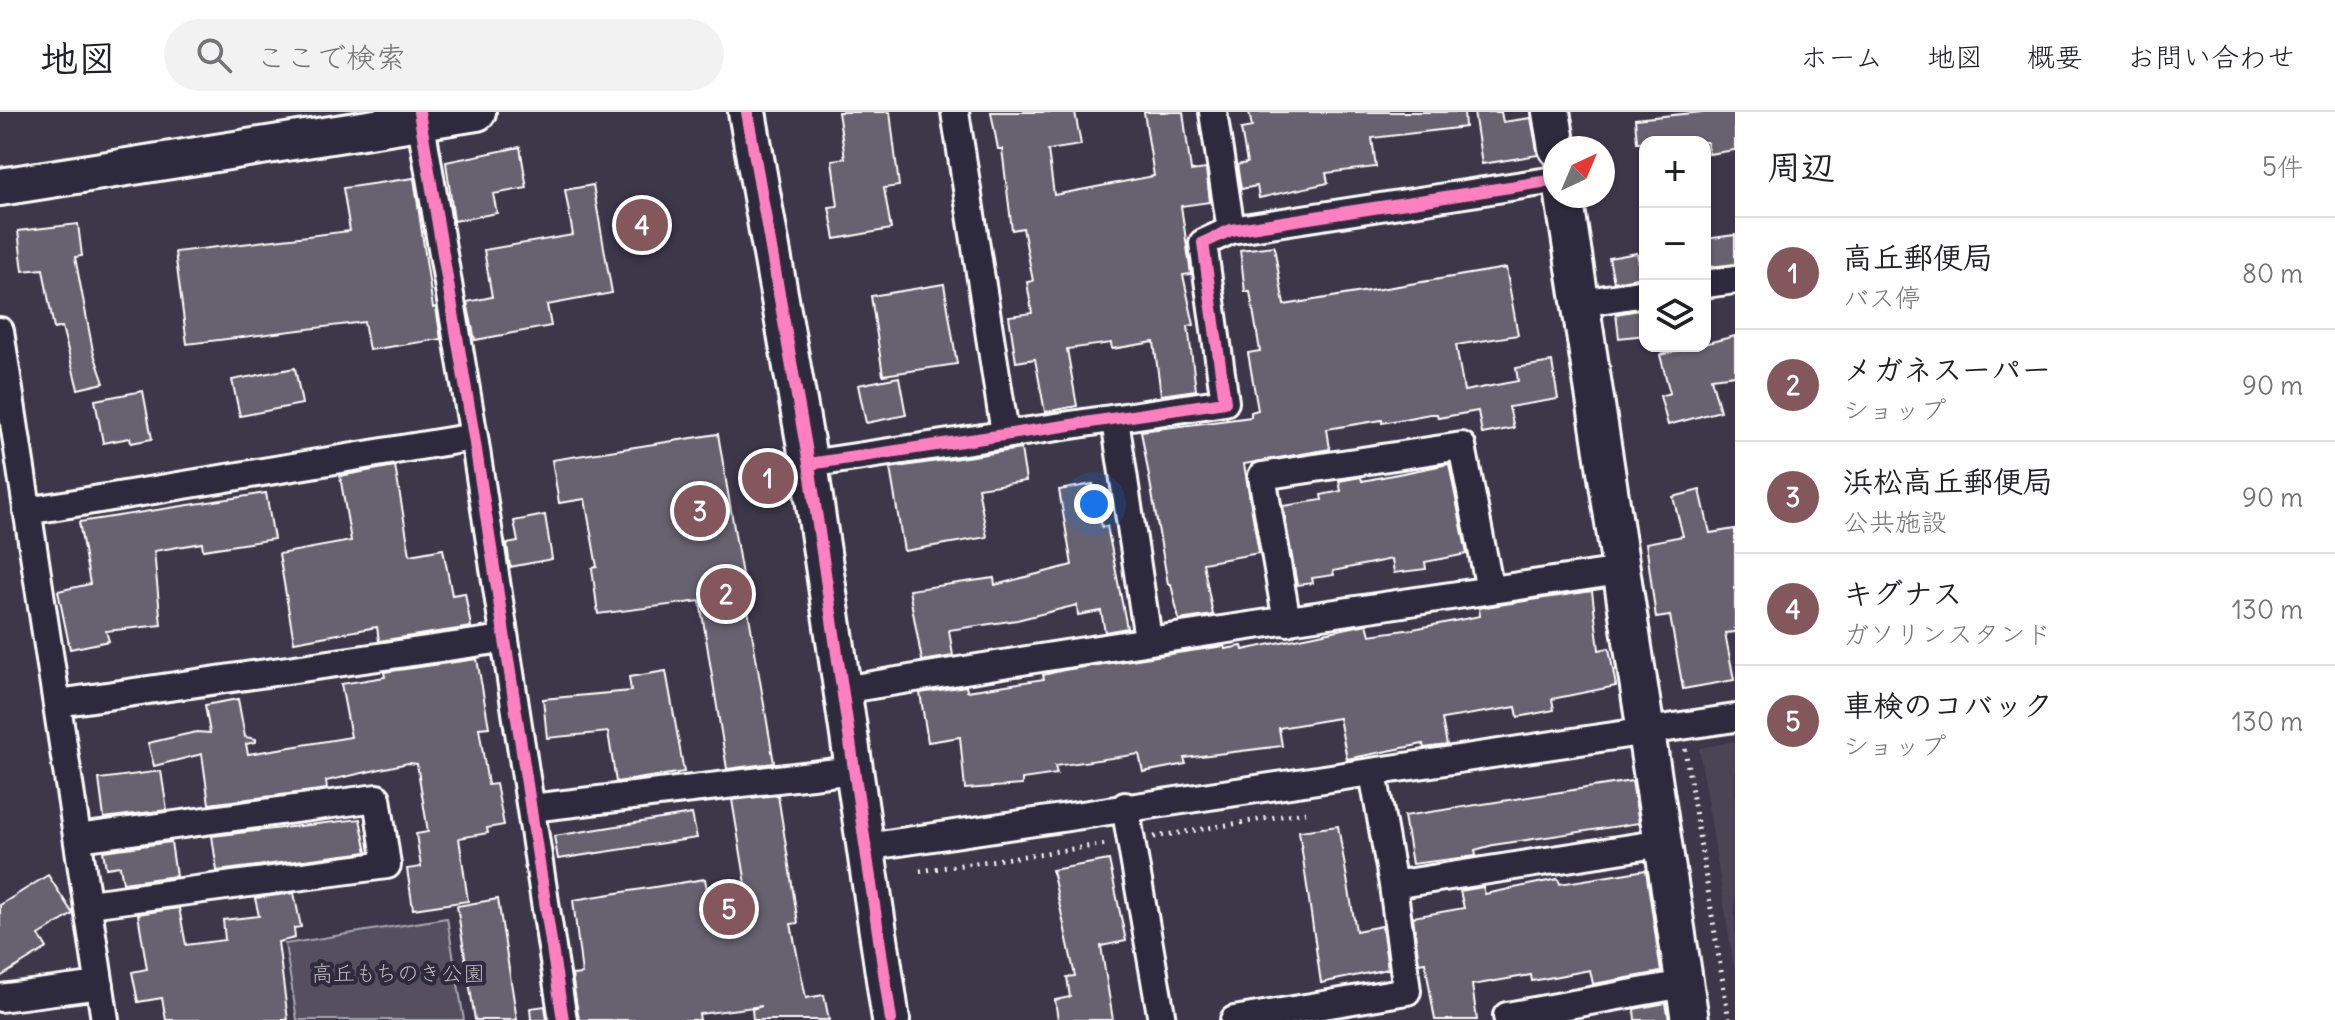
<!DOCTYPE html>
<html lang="ja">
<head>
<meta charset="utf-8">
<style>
  body { margin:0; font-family:Delius,"Klee One",sans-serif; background:#f2f2f2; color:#202124 }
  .controls { position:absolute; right:24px; top:24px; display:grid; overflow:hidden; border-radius:16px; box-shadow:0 2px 6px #0004 }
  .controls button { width:72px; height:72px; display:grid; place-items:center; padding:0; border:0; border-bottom:2px solid #e0e0e0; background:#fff; color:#202124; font:40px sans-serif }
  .compass { position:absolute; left:1543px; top:24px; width:72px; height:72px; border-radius:50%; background:#fff; box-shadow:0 2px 6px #0004; rotate:44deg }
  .you { position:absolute; left:1094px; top:392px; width:28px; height:28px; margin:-20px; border:6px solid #fff; border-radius:50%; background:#1a73e8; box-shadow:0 0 0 12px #1a73e833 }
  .badge { display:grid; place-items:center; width:52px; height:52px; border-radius:50%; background:#84575d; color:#fff; font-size:26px; font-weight:700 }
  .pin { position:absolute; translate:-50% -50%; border:4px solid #fff; box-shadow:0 2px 8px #0006 }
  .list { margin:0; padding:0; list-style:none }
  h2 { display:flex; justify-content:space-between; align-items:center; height:104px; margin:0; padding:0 32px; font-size:34px }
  h2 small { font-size:26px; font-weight:400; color:#757577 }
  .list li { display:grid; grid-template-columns:52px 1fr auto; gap:24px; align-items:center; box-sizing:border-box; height:112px; padding:0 32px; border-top:2px solid #e0e0e0 }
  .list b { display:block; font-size:30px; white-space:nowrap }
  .list p { margin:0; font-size:26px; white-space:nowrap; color:#757577 }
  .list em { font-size:26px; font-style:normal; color:#757577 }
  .icon { flex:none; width:44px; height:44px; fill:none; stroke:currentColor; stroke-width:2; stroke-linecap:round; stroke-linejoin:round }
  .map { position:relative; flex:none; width:1735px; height:908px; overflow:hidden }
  header { display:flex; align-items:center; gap:48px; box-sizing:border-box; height:112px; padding:0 40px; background:#fff; border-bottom:2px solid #e0e0e0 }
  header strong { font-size:38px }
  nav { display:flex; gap:44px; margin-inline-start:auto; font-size:28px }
  .search { width:560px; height:72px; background:#f2f2f2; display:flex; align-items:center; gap:20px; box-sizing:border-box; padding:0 28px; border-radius:44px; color:#757577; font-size:30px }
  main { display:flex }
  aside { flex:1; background:#fff }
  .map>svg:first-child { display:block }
</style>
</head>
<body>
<header>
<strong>地図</strong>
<div class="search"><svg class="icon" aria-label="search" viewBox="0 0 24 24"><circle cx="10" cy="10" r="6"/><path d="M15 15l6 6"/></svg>ここで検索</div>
<nav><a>ホーム</a><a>地図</a><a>概要</a><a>お問い合わせ</a></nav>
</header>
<main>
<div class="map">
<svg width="1735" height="908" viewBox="0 0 1735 908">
  <rect width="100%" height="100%" fill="#3c3749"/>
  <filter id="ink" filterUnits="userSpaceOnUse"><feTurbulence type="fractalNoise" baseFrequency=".0125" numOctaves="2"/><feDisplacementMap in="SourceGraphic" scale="16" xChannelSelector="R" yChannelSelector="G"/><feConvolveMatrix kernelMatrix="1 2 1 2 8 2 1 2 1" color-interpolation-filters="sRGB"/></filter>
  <g filter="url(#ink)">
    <path fill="#494455" d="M1735 629V862L1699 636Z"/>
    <path fill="#555060" stroke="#aaa8b0" stroke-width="2" d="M447 806 464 908H297L285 832Z"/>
    <path fill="#666270" stroke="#fff" stroke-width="2" d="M838 0H890L899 74 884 76 891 117 835 127 829 95 838 94 832 48 845 46Z
      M991 0H1075L1081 33 1048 38 1054 83 1154 64 1144 0H1183L1191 59 1206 57 1210 90 1181 94 1191 162 1183 163 1194 213 1188 214 1196 278 1161 283 1154 230 1112 237 1111 231 1067 237 1077 294 1045 300 1035 247 1016 250 1009 204 1032 201 1027 170 1033 169 1023 116 1012 118 1002 37H998Z
      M1249 0H1464L1465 15 1372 26 1376 55 1326 61 1328 71 1259 86 1257 74 1241 77 1237 53 1247 51 1241 17 1252 15Z
      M1474 0H1501L1503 10 1531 6 1538 43 1482 52Z
      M1702 0H1735V38L1709 42 1707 30H1637L1635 7Z
      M520 35 527 76 493 82 497 101 454 109 446 50Z
      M414 66 433 196 436 195 441 227 369 238 364 210 187 232 175 140 350 119 343 76Z
      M593 73 612 181 547 193 551 214 475 228 467 190 492 185 484 138 573 123 565 78Z
      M78 112 82 144 75 145 93 239 104 271 78 277 62 215 54 217 43 157 23 159 18 119Z
      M1735 123V152L1710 155 1705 127Z
      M1274 134 1284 193 1506 156 1518 223 1456 233 1464 279 1518 269 1516 256 1552 250 1558 287 1509 295 1514 316 1482 322 1478 299 1438 306 1437 302H1430L1382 311V308L1327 317 1330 337 1244 352 1259 441 1203 451 1213 503 1179 508 1171 472H1168L1141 319 1251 305V300L1258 298 1248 241 1260 239 1250 180H1245L1240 138Z
      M1637 141 1642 165 1614 170 1609 146Z
      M944 172 957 252 883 263 871 184Z
      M1645 197V223L1619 226 1616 202Z
      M1735 224V263L1711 266 1720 299 1668 313 1660 284 1670 281 1660 243Z
      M295 256 302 292 240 304 232 268Z
      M899 265 906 303 866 311 858 273Z
      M143 279 152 327 131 331 130 326 103 331 95 288Z
      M718 322 774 651 727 657 700 489 598 502 592 456 597 455 585 387 559 391 552 348Z
      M1021 337 1026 369 978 376 987 425 904 439 890 356Z
      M1449 352 1467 442 1425 450 1426 457 1394 461 1392 447 1333 459 1334 463 1312 466 1313 471 1297 473 1283 394 1322 388 1321 383 1341 379 1339 369 1361 365 1362 369Z
      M395 354 410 443 443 437 452 483 465 481 471 515 379 529 377 515 294 530 279 442 351 429 340 364Z
      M1093 372 1102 415 1107 414 1127 516 1105 520 1101 499 1078 503 1077 493 1017 508 949 518 953 544 922 549 909 478 994 466 995 473 1072 453 1059 378Z
      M1700 378 1710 421 1735 417V520L1725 521 1734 568 1683 577 1670 504 1656 506 1646 431 1683 424 1673 385Z
      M266 381 274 427 203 438 202 431 154 439 161 513 106 519 109 529 70 537 58 479 90 472 79 410Z
      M545 403 552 447 510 455 507 432 518 430 514 409Z
      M1592 479 1599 538 1609 536 1616 574 1552 587 1554 598 1518 605 1516 595 1442 607 1447 633 1424 636 1423 632 1347 647 1339 606 1279 616 1282 634 1184 646 1186 652 1143 660 1139 642 1055 654 1057 662 1022 667V673L965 677 960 625 928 630 920 581 966 574 967 579 1044 567 1043 563 1064 558 1224 534 1225 537 1242 534 1243 538 1367 512 1370 523 1413 517 1480 504 1479 496Z
      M477 547 489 615 479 616 488 673 496 672 504 713 487 716 488 721 459 726 468 789 413 797 407 757 421 755 416 722 428 720 417 652 408 651 326 669 327 677 209 692 202 642 154 654 148 631 196 620 210 621 205 593 238 587 245 625 256 627V630L246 632 248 642 351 625 341 572 385 565 384 560Z
      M666 559 684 660 616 670 608 620 547 626 543 587 631 579 629 565Z
      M161 659 167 698 104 706 99 667Z
      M1632 669 1639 711 1493 733 1475 738 1476 744 1412 752 1404 704Z
      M778 683 798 811 791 812 806 886 824 883 829 908H753L752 897 762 894 699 902 700 908H579L572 863 582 862 573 788 705 767 713 809 751 802 732 688Z
      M692 702 697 726 558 747 554 724Z
      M360 707 367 740 217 759 212 724Z
      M1338 714 1356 819 1382 814 1388 857 1321 871 1299 719Z
      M171 730 176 764 123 771 120 754 106 756 103 739Z
      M1109 748 1126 829 1101 834 1113 908H1058L1055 888 1070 885 1067 865 1075 864 1052 758Z
      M1646 758 1661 860 1593 872 1590 858 1532 869 1531 863 1472 873 1477 908H1435L1425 850 1419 851 1413 805 1464 796 1460 779 1483 775 1485 782 1558 767 1560 772Z
      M48 763 73 802 39 823 47 836 0 865V793Z
      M294 781 301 815 294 816 295 826 278 830 288 908H166L162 886 138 890 132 860 147 857 138 802 179 796 186 833 225 828 223 808 259 804 255 786Z
      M498 787 517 908H475L457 794Z
      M1666 891 1669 908H1635L1634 897Z
      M545 894 547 908H531L530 896Z"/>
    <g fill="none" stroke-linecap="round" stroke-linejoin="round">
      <defs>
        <path id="street" d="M419 0 474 325 563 908
          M955 0 1005 321
          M1213 0 1231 118
          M1705 172 1735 168
          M1580 191 1645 181
          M0 219 105 908
          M1115 308 1148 527
          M809 352 1225 290 1203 131 1231 118 1555 68
          M27 399 474 325
          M1287 510 1262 364 1462 334 1490 478
          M842 578C1101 535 1361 497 1621 459
          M58 591 503 527
          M1125 694 1162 908
          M531 696 854 658
          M78 726 377 686 387 753 89 792
          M866 735 1735 606
          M1393 773 1663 731
          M0 886 100 873
          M1234 908 1407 879 1393 773 1373 661
          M1508 908 1507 904 1684 872"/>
        <path id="secondary" d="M747 0 809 352 891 908
          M1551 0 1557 36
          M0 75 477 0
          M1564 84 1690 908"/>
      </defs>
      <use href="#street" stroke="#fff" stroke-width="32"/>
      <use href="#secondary" stroke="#fff" stroke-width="42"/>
      <path stroke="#fff" stroke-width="5" stroke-dasharray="2 6" stroke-linecap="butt" d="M1685 637 1729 908
        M1154 725 1306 700
        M920 759 1107 732"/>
      <use href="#street" stroke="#2f2a3d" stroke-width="26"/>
      <use href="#secondary" stroke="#2f2a3d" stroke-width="36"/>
      <defs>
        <path id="cycleway" d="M419 0 474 325 563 908
          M747 0 809 352 891 908
          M809 352 1225 290 1203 131 1231 118 1555 68"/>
      </defs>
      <use href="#cycleway" stroke="#2f2a3d" stroke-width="17"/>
      <use href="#cycleway" stroke="#ff80c0" stroke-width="12"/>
    </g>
  </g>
  <g text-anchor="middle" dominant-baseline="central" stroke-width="8" stroke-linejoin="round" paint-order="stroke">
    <g font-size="22" fill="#bbb9bf" stroke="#2f2a3d">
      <text x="398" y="861">高丘もちのき公園</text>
    </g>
  </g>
</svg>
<div class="controls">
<button>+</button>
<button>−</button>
<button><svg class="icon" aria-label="layers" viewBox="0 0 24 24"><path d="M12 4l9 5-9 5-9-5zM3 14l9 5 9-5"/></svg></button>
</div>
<svg class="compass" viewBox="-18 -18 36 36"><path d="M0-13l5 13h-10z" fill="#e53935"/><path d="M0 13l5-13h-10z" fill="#757577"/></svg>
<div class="you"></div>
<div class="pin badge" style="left:768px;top:366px">1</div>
<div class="pin badge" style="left:726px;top:482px">2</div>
<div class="pin badge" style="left:700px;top:399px">3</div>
<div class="pin badge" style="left:642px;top:113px">4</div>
<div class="pin badge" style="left:729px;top:797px">5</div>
</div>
<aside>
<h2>周辺<small>5件</small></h2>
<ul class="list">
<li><span class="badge">1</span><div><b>高丘郵便局</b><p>バス停</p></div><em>80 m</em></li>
<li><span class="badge">2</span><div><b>メガネスーパー</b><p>ショップ</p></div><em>90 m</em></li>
<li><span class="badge">3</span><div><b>浜松高丘郵便局</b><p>公共施設</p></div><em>90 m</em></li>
<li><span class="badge">4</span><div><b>キグナス</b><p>ガソリンスタンド</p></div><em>130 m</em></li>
<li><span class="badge">5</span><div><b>車検のコバック</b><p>ショップ</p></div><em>130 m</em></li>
</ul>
</aside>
</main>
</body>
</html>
